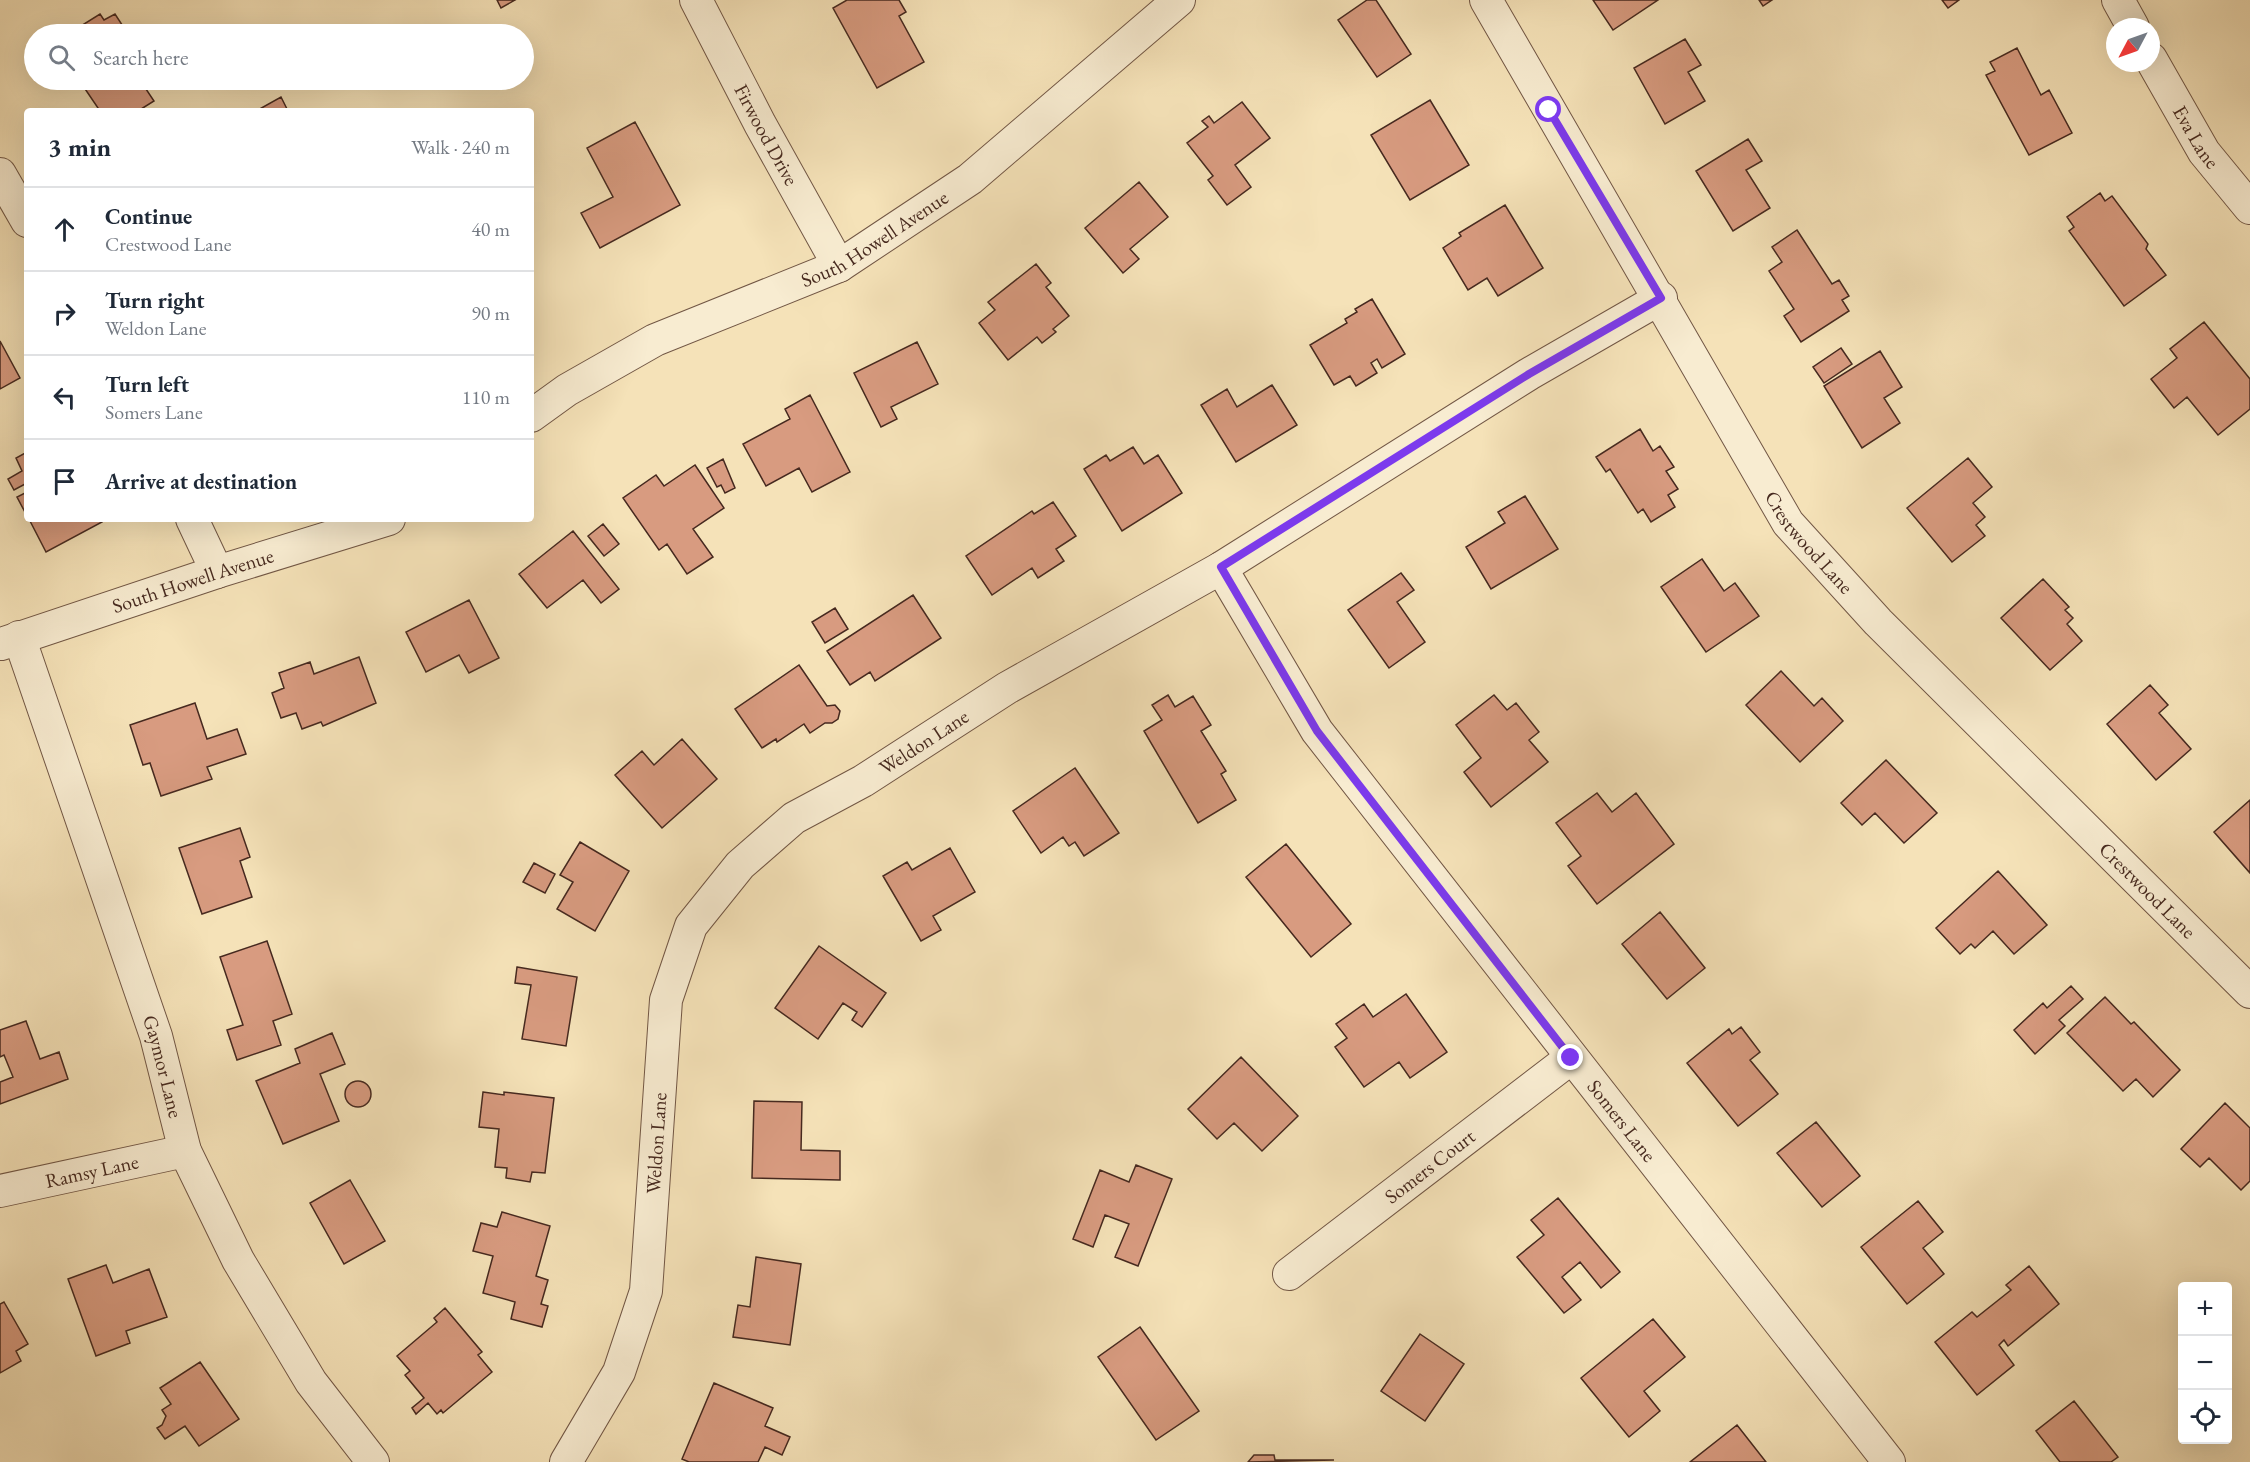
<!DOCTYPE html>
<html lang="en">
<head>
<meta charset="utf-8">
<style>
  body { margin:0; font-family:"EB Garamond",serif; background:#f6f6f7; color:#1f2937 }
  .controls { position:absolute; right:18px; bottom:18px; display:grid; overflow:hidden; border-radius:6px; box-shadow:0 6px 24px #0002 }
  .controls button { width:54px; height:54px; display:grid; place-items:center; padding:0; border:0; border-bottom:2px solid #e0e1e3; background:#fff; color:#1f2937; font:30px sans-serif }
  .compass { position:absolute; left:2106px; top:18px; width:54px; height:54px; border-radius:50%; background:#fff; box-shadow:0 6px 24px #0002; rotate:229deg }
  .stop { position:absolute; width:18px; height:18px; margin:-14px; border:4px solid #7c3aed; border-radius:50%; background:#fff }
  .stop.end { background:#7c3aed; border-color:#fff; box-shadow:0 2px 6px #0008 }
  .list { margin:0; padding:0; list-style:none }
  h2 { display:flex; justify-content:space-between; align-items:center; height:78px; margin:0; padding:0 24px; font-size:26px }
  h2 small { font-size:20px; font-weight:400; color:#747a83 }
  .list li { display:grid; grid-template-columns:39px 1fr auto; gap:18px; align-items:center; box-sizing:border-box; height:84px; padding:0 24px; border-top:2px solid #e0e1e3 }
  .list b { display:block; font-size:22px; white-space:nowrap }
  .list p { margin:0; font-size:20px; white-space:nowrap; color:#747a83 }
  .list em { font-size:20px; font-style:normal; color:#747a83 }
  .icon { flex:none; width:33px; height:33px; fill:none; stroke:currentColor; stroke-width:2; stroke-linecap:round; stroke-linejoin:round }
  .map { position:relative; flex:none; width:2250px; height:1462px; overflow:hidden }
  .search { position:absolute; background:#fff; box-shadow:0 6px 24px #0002; left:24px; top:24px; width:510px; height:66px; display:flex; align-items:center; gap:15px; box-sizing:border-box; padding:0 21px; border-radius:33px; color:#747a83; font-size:22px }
  .panel { position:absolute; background:#fff; box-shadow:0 6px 24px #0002; left:24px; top:108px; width:510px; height:414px; border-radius:6px }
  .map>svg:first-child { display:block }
</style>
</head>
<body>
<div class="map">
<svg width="2250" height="1462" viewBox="0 0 2250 1462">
  <rect width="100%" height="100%" fill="#f5e2b8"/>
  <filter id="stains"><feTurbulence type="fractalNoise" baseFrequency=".00333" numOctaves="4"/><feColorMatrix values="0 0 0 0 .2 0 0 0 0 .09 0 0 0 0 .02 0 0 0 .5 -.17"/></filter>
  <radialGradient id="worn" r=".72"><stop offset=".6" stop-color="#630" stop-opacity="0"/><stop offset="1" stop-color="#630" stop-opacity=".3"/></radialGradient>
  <path fill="#d89b80" stroke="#46291f" stroke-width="1.5" d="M497 0H515L501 8Z
    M847 0H899L906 12 899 16 924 62 877 88 833 8Z
    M1367 0H1376L1411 54 1377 77 1338 20Z
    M1593 0H1658L1613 30Z
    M1759 0H1772L1763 6Z
    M1942 0H1959L1948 8Z
    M100 14 104 20 115 14 128 34H68Z
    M1685 39 1701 65 1688 72 1705 101 1665 124 1634 68Z
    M2017 48 2041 95 2049 90 2072 133 2029 155 1986 75 1995 71 1990 62Z
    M79 80H140L154 101 138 111H100Z
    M281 97 288 111H256Z
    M1430 100 1469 165 1410 200 1371 135Z
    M1242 102 1270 138 1235 165 1251 187 1227 205 1208 180 1213 176 1187 143 1208 127 1202 121 1209 116 1214 123Z
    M635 122 680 205 600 248 581 213 613 197 587 148Z
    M1748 139 1762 161 1746 170 1770 208 1733 231 1696 171Z
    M1139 182 1168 217 1130 249 1139 259 1123 273 1085 228Z
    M2100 193 2105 201 2112 196 2148 244 2146 249 2166 275 2124 306 2069 231 2074 227 2067 217Z
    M1505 205 1543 268 1498 296 1487 278 1468 290 1443 248 1461 236 1459 233Z
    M1797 230 1832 284 1839 280 1849 296 1842 300 1849 311 1801 342 1784 316 1794 309 1769 271 1782 262 1772 247Z
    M1036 264 1051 283 1046 287 1069 316 1053 329 1056 332 1042 343 1037 337 1008 360 979 323 995 310 988 302Z
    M1372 299 1405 354 1382 368 1377 359 1371 363 1377 373 1356 386 1350 376 1334 385 1310 345 1347 323 1345 319 1357 312 1355 309Z
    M2204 322 2250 379V409L2218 435 2187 397 2174 408 2151 379 2177 358 2170 349Z
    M0 341 20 378 0 389Z
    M917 342 938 384 891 407 897 419 881 427 854 373Z
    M1841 348 1852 364 1824 383 1813 367Z
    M1880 351 1902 387 1884 398 1900 423 1862 448 1824 386Z
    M1272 385 1297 425 1236 462 1201 405 1227 389 1237 407Z
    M810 395 850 472 812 492 799 468 766 486 743 444 790 419 785 409Z
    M1640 429 1653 451 1660 446 1674 467 1666 471 1678 489 1668 495 1675 507 1651 522 1643 509 1638 513 1610 469 1606 472 1596 457Z
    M1133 447 1144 464 1158 455 1182 493 1122 531 1084 469 1106 455 1110 461Z
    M27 452V483L14 490 8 479 22 471 16 458Z
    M1968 458 1992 487 1973 503 1985 517 1976 525 1985 536 1952 562 1907 508Z
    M723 459 735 488 725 493 721 485 717 487 707 468Z
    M695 465 724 508 693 529 713 557 687 574 667 544 659 550 623 498 656 475 664 486Z
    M27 492V516L17 497Z
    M1525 496 1558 549 1491 589 1466 547 1505 523 1498 512Z
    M1053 502 1076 536 1056 549 1064 561 1038 578 1032 568 992 595 966 556 1032 511 1034 514Z
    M29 519H100L102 522 46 552Z
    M603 524 619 544 604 556 588 536Z
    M573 531 619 589 601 603 583 580 547 608 519 574Z
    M1702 559 1724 591 1735 583 1759 616 1706 652 1661 587Z
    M1401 573 1414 590 1397 602 1425 642 1389 668 1348 610Z
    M2043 579 2069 607 2065 610 2073 618 2067 624 2082 641 2050 670 2001 618Z
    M913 595 941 638 875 681 870 672 850 685 827 651Z
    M469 600 499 658 469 673 459 655 426 672 406 632Z
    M835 608 848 629 825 643 812 622Z
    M359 657 376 703 323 726 321 722 302 729 296 713 281 718 272 693 284 688 279 673 310 662 314 674Z
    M799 665 827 706 835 705 840 711 838 719 832 723H825L810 733 804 724 777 742 776 739 762 748 735 709Z
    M1781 671 1814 706 1822 698 1843 721 1800 762 1746 705Z
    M2150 685 2168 705 2159 713 2191 749 2156 780 2107 724Z
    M1168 695 1175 707 1193 696 1211 725 1201 731 1226 771 1221 774 1236 800 1198 823 1144 731 1162 720 1152 705Z
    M1494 695 1507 710 1516 703 1539 732 1529 740 1548 762 1491 807 1464 772 1481 758 1456 725Z
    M195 703 207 739 237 729 246 754 207 767 212 779 161 796 150 763 143 765 130 725Z
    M682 739 717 779 662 828 615 775 642 751 654 765Z
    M1886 760 1937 813 1904 843 1875 813 1862 825 1841 803Z
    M1075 768 1119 833 1084 856 1075 842 1069 846 1063 837 1041 853 1013 811Z
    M1597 793 1612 812 1636 793 1674 844 1597 904 1568 866 1581 856 1556 823Z
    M2250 800V873L2214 832Z
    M240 828 250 857 240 861 252 897 202 914 179 848Z
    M580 842 629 871 595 931 557 909 573 882 560 875Z
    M1286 844 1351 924 1311 957 1246 877Z
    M950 848 975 892 933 916 941 930 921 941 883 876 907 862 912 870Z
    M534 863 555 874 545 893 523 882Z
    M1998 871 2047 925 2014 954 1993 931 1975 948 1971 944 1960 954 1936 928Z
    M1660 912 1705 968 1667 999 1622 944Z
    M267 941 292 1014 273 1021 281 1045 237 1060 227 1030 243 1025 220 957Z
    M819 946 886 993 862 1027 852 1020 857 1012 843 1003 818 1039 775 1008Z
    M517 967 577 977 566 1046 522 1039 531 985 515 983Z
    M2071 986 2083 999 2059 1020 2065 1026 2035 1054 2014 1030 2043 1003 2047 1008Z
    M1406 994 1447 1052 1410 1078 1399 1062 1364 1087 1335 1047 1347 1038 1336 1024 1364 1004 1373 1017Z
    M2105 997 2131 1024 2134 1022 2180 1070 2153 1097 2136 1079 2123 1091 2067 1033Z
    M26 1021 40 1059 59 1052 68 1079 0 1104V1082L13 1077 4 1055 0 1057V1030Z
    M1741 1027 1760 1052 1750 1060 1778 1094 1738 1126 1687 1063 1729 1029 1732 1034Z
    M332 1033 345 1064 320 1074 339 1121 283 1144 256 1081 300 1063 295 1049Z
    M1241 1057 1298 1116 1262 1151 1234 1123 1217 1139 1188 1109Z
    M345 1094a13 13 0 1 1 26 0a13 13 0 1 1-26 0Z
    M483 1092 504 1095V1092L554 1098 545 1173 532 1172 530 1182 506 1178 507 1168 495 1167 499 1129 479 1127Z
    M754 1101 802 1102 801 1150 840 1151V1180L752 1178Z
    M2225 1103 2250 1128V1181L2241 1190 2209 1158 2200 1167 2181 1149Z
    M1816 1122 1860 1176 1822 1207 1777 1153Z
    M1136 1165 1172 1179 1138 1266 1115 1257 1129 1224 1105 1215 1093 1247 1073 1239 1100 1170 1129 1182Z
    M350 1180 385 1241 344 1264 310 1203Z
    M1558 1198 1620 1272 1601 1288 1580 1262 1562 1277 1581 1300 1564 1313 1517 1257 1544 1235 1531 1220Z
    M1918 1201 1943 1232 1923 1248 1944 1274 1907 1304 1861 1247Z
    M502 1212 550 1226 536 1276 548 1280 541 1304 548 1306 542 1327 511 1319 515 1302 483 1293 493 1256 473 1251 481 1223 497 1227Z
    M756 1257 801 1264 790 1345 733 1337 738 1305 750 1307Z
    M106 1265 113 1283 149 1269 167 1317 126 1331 130 1343 96 1356 68 1279Z
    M2029 1266 2059 1304 2008 1346 2004 1340 1999 1345 2014 1365 1977 1395 1935 1342 1972 1312 1977 1317 2011 1290 2006 1285Z
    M4 1302 28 1344 16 1351 21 1361 0 1373V1304Z
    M445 1308 482 1352 478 1355 492 1372 443 1413 441 1410 437 1414 428 1403 416 1414 412 1408 424 1398 405 1375 410 1371 397 1356 437 1322 434 1318Z
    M1653 1319 1685 1357 1644 1391 1660 1411 1629 1437 1581 1378Z
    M1140 1327 1199 1411 1156 1440 1098 1357Z
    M1420 1334 1464 1364 1425 1421 1381 1391Z
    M200 1362 239 1419 199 1446 185 1426 165 1439 157 1428 162 1425 166 1416 162 1410 171 1404 160 1388Z
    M714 1383 773 1408 765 1426 790 1437 782 1455 765 1447 758 1462H689L682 1459Z
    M2074 1401 2118 1457 2111 1462H2060L2036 1431Z
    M1737 1425 1766 1462H1690Z
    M1254 1455H1274L1275 1460H1334L1248 1462Z"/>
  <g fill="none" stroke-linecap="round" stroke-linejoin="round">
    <defs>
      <g id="street">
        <path id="s1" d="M696 0 760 124 839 266"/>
        <path id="s2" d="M1486 0 1788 523 1878 622 2250 992"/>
        <path d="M2118 0 2133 27"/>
        <path id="s3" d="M2151 59 2204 152 2250 208"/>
        <path d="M0 174 27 221"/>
        <path id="s4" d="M531 416 567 390 655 340 839 266 970 179 1179 0"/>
        <path d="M192 519 217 572"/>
        <path id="s5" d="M1221 568 1317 731 1889 1462"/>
        <path id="s6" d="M19 637 156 1036 185 1151 238 1260 311 1382 373 1462"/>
        <path id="s7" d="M1 644 217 572 389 519"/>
        <path id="s8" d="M0 1191 185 1151"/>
        <path id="s9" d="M1289 1274 1571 1058"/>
        <path id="s10" d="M566 1462 619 1372 646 1291 666 1000 691 926 740 865 794 818 863 781 1007 688 1221 568 1529 374 1661 298"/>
      </g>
    </defs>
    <use href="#street" stroke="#725745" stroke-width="34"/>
    <use href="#street" stroke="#f8ecd1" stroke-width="32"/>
  </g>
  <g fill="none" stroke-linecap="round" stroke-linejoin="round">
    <path stroke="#7c3aed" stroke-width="8" d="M1549 110 1661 298 1529 374 1221 567 1317 731 1571 1058"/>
  </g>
  <g text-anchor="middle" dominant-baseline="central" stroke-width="4.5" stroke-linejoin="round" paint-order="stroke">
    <g font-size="20" fill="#46291f" stroke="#f8ecd1">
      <text stroke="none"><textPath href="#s1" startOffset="152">Firwood Drive</textPath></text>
      <text stroke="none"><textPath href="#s3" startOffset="90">Eva Lane</textPath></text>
      <text stroke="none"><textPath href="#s4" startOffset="388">South Howell Avenue</textPath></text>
      <text stroke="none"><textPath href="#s2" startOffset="632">Crestwood Lane</textPath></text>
      <text stroke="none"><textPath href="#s7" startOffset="202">South Howell Avenue</textPath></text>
      <text stroke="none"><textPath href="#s10" startOffset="860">Weldon Lane</textPath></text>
      <text stroke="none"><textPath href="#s2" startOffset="1118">Crestwood Lane</textPath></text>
      <text stroke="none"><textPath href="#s6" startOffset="453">Gaymor Lane</textPath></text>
      <text stroke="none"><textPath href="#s5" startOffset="684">Somers Lane</textPath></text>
      <text stroke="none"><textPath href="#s10" startOffset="338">Weldon Lane</textPath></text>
      <text stroke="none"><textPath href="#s9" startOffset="177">Somers Court</textPath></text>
      <text stroke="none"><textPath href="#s8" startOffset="94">Ramsy Lane</textPath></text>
    </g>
  </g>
  <rect width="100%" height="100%" filter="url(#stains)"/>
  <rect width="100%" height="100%" fill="url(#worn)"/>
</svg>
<div class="controls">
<button>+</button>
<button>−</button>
<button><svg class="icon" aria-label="locate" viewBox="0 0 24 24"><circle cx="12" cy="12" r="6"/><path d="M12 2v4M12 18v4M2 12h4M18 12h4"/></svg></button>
</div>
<svg class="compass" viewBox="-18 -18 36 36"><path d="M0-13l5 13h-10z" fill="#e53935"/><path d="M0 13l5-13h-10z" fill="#747a83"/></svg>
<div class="stop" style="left:1549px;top:110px"></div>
<div class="stop end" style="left:1571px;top:1058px"></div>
<div class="search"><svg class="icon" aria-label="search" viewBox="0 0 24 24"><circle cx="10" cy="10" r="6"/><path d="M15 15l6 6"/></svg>Search here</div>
<section class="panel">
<h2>3 min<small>Walk · 240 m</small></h2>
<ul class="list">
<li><svg class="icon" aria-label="ahead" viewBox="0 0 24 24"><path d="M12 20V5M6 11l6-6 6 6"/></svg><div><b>Continue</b><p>Crestwood Lane</p></div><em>40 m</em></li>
<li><svg class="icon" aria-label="right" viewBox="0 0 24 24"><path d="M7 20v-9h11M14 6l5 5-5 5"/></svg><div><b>Turn right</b><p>Weldon Lane</p></div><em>90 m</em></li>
<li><svg class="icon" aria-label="left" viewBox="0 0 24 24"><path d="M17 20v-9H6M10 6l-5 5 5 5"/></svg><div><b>Turn left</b><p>Somers Lane</p></div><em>110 m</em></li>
<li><svg class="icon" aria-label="arrive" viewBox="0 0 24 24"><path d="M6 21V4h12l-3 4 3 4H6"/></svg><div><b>Arrive at destination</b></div></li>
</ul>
</section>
</div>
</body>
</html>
